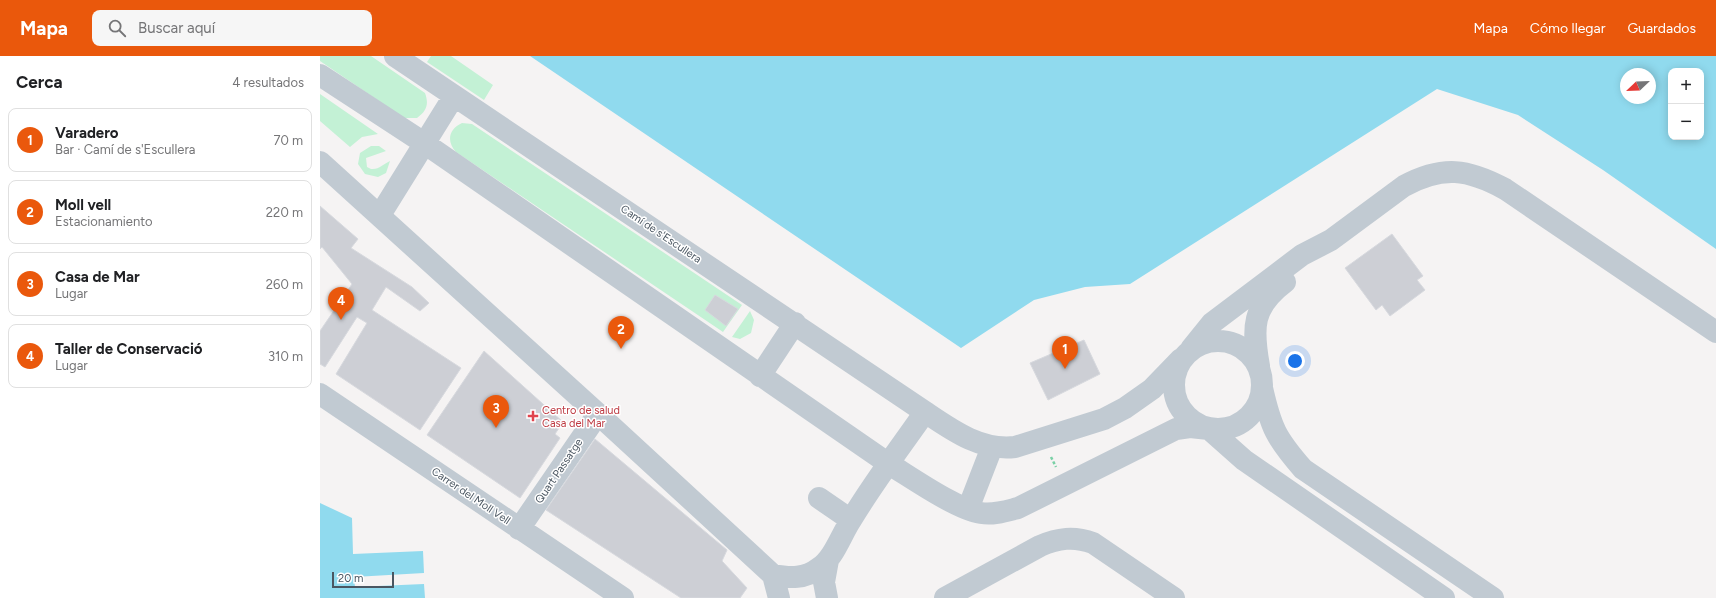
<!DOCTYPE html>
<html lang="es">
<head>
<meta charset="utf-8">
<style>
  body { margin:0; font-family:Figtree,sans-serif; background:#f6f6f6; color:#202124 }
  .controls { position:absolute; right:12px; top:12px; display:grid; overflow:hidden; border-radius:8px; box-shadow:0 2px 10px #0003 }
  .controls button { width:36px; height:36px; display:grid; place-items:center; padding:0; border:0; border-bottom:1px solid #e0e0e0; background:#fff; color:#202124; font:20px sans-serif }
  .compass { position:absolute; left:1300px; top:12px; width:36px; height:36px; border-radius:50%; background:#fff; box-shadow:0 2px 10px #0003; rotate:247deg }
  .scale { position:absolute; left:12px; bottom:10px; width:62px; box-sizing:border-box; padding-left:4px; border:2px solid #4a5661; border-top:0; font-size:11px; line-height:14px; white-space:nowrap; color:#4a5661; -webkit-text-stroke:3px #fff; paint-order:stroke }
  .you { position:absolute; left:975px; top:305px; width:14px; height:14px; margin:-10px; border:3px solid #fff; border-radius:50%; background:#1a73e8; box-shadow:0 0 0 6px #1a73e833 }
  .badge { display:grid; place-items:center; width:26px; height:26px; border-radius:50%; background:#ea580c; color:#fff; font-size:13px; font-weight:700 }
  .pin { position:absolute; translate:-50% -33px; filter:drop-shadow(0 1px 2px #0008) }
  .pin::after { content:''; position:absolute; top:21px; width:14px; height:12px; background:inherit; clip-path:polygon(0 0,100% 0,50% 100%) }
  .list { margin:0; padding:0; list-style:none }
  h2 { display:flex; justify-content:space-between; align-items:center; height:52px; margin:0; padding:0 16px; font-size:17px }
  h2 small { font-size:13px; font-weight:400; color:#757577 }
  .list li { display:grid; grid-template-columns:26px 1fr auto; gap:12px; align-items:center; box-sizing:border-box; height:64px; margin:0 8px 8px; padding:0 8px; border:1px solid #e0e0e0; border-radius:8px }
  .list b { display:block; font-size:15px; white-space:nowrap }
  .list p { margin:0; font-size:13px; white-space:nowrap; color:#757577 }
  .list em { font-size:13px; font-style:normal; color:#757577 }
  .icon { flex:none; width:22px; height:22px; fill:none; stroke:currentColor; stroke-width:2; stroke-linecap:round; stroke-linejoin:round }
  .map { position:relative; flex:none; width:1396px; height:542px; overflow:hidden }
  header { display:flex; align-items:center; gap:24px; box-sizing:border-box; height:56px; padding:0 20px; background:#ea580c; color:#fff }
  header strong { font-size:19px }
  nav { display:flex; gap:22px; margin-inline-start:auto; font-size:14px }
  .search { width:280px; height:36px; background:#f6f6f6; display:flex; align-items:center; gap:10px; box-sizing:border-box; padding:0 14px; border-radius:8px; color:#757577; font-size:15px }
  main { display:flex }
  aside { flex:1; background:#fff }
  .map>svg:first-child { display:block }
</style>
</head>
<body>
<header>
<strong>Mapa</strong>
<div class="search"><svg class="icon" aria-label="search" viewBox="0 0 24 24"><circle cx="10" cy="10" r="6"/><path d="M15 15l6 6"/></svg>Buscar aquí</div>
<nav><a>Mapa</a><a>Cómo llegar</a><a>Guardados</a></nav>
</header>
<main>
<aside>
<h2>Cerca<small>4 resultados</small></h2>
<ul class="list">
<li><span class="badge">1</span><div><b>Varadero</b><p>Bar · Camí de s'Escullera</p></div><em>70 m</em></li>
<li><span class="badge">2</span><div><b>Moll vell</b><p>Estacionamiento</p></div><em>220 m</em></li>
<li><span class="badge">3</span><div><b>Casa de Mar</b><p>Lugar</p></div><em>260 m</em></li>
<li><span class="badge">4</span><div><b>Taller de Conservació</b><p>Lugar</p></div><em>310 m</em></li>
</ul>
</aside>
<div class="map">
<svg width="1396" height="542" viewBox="0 0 1396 542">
  <rect width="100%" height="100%" fill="#f5f3f3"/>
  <path fill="#c3f1d5" d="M0 0H51L105 37C109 48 107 55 97 62H84L0 5Z
    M111 0H131L173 29 164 44 107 6Z
    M0 38 58 78 42 81 30 91 0 65Z
    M142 67 152 68 422 249 403 276 136 96C126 85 129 73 142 67Z
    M51 90H59L66 95 46 102 47 111 51 113C59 114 63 108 70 105L66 117 58 121 45 118 38 108 40 97Z
    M430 255 434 264 431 277 420 283 412 281Z"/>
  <path fill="#90daee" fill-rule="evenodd" d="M210 0H1396V193L1283 114 1198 59 1117 33 810 228 765 231 714 244 641 292ZM1351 15H1381V81H1351ZM1306 18H1330V42H1306Z
    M0 447 32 462 33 498 103 495 104 517 34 521 35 531 104 528 105 542H0Z"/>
  <path fill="#cdcfd5" stroke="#d7d9de" d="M0 150 38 183 31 192 92 231 109 247 100 255 66 231 52 254 141 312 100 374 16 318 47 267 37 261 5 311 0 308V275L32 228 2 191 0 193Z
    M1072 178 1103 220 1097 224 1105 234 1070 260 1062 249 1056 254 1025 212Z
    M395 239 418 253 406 270 385 254Z
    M764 284 780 318 728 344 710 307Z
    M164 295 243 366 235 378 240 382 200 442 107 379Z
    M275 383 407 494 402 505 427 532 420 542H361L226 454Z"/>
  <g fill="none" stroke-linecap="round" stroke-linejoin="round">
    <path stroke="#7ad0a6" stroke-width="2.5" stroke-dasharray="3 2" stroke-linecap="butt" d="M731 401 736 411"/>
    <path stroke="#c1cad2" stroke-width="22" d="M75 0 605 356C633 375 661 395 695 391L784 363 805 352 832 333 861 303
      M0 19 104 87 569 408C592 422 636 453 661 457 674 459 686 455 698 452L856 373 870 371 889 373 924 404 1124 542
      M0 106 278 358 453 519 459 542
      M60 159 134 40
      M854 329a44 44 0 1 1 88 0a44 44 0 1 1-88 0Z
      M871 293 892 267 982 199 1011 184 1084 130C1123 109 1148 113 1185 133L1396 276
      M939 310C932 271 932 251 965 226
      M440 320 475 267
      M942 332C951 372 956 382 983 413L1173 542
      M0 338 303 542
      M499 442 531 464
      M648 453 672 391
      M199 473 278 358
      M453 519C470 522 485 523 499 512 514 502 521 479 531 464 553 427 580 392 605 356
      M507 542 504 526 508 504
      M625 542 720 490C738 482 754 480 773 487L854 542"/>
  </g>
  <path fill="#e0444e" stroke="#fff" stroke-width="1.5" d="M211 354h4v4h4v4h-4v4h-4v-4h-4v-4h4z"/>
  <g text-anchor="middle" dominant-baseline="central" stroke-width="3" stroke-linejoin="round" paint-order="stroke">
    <g font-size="11" fill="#4a5661" stroke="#fff">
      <text transform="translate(341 178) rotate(34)">Camí de s'Escullera</text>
      <text transform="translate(239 415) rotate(-56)">Quart Passatge</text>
      <text transform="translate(151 440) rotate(34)">Carrer del Moll Vell</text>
    </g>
    <g font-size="11" fill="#be3a42" stroke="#fff" text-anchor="start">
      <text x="222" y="354">Centro de salud<tspan x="222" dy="13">Casa del Mar</tspan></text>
    </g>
  </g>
</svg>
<div class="controls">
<button>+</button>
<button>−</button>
</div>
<svg class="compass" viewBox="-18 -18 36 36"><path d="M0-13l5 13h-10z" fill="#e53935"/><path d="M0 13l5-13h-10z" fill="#757577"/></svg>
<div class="scale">20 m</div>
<div class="you"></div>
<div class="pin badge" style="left:745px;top:313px">1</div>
<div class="pin badge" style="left:301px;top:293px">2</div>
<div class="pin badge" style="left:176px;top:372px">3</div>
<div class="pin badge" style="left:21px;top:264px">4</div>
</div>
</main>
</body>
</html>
